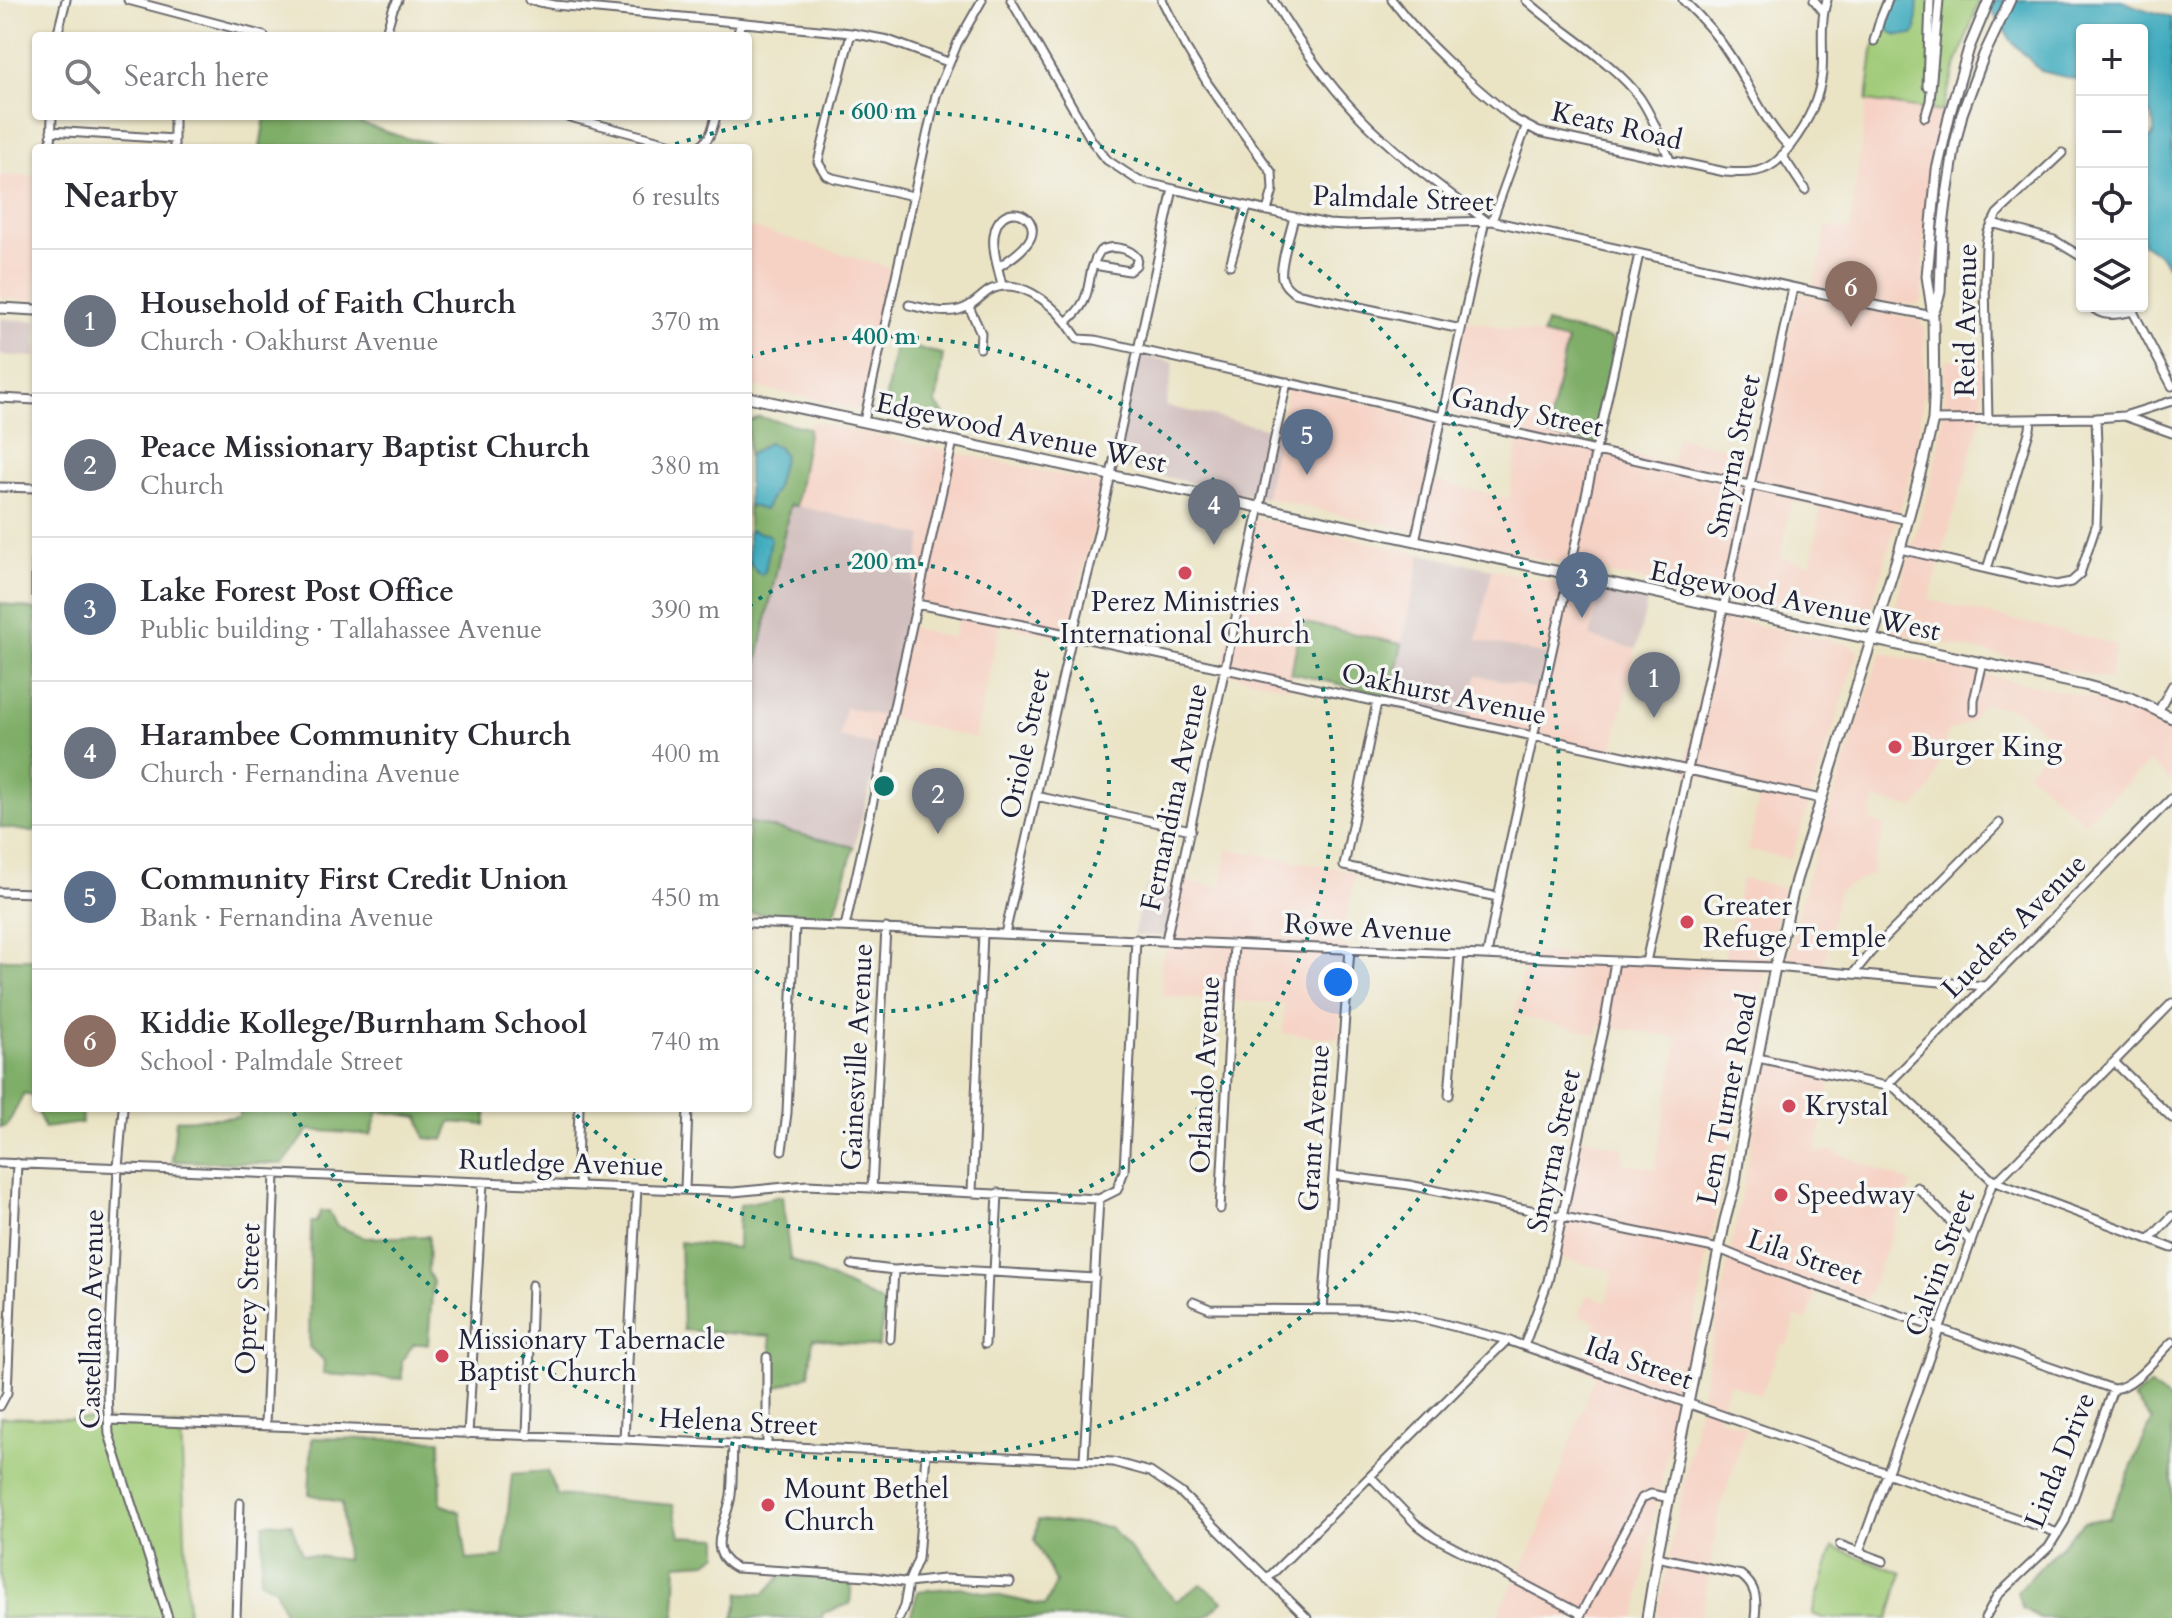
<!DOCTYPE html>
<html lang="en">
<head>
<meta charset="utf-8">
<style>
  body { margin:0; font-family:Cardo,serif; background:#f7f7f7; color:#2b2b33 }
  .controls { position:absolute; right:24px; top:24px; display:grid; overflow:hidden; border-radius:8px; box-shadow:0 2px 6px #0004 }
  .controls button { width:72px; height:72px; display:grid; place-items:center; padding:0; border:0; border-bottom:2px solid #e1e1e2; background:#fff; color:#2b2b33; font:40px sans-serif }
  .you { position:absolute; left:1338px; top:982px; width:28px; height:28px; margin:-20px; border:6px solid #fff; border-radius:50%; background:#1a73e8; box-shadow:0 0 0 12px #1a73e833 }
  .badge { display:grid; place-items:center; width:52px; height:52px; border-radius:50%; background:#d93025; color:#fff; font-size:26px; font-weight:700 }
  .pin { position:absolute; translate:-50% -66px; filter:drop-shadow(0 2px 4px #0008) }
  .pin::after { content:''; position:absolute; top:42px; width:28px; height:24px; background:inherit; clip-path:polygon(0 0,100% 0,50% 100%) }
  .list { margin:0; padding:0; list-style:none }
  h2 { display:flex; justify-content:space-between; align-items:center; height:104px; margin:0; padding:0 32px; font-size:34px }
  h2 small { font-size:26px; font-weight:400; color:#7c7c81 }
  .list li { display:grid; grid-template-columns:52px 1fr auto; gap:24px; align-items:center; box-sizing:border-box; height:144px; padding:0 32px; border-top:2px solid #e1e1e2 }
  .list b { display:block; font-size:30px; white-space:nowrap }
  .list p { margin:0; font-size:26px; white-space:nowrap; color:#7c7c81 }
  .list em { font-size:26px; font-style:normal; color:#7c7c81 }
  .icon { flex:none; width:44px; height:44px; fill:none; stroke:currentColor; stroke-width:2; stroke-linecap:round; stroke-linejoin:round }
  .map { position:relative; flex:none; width:2172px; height:1618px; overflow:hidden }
  .search { position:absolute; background:#fff; box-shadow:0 2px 6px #0004; left:32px; top:32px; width:720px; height:88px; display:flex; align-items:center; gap:20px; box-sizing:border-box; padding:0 28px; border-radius:8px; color:#7c7c81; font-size:30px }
  .panel { position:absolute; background:#fff; box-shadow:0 2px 6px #0004; left:32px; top:144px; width:720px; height:968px; border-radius:8px }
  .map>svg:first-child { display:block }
</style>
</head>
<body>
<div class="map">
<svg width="2172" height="1618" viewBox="0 0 2172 1618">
  <rect width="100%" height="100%" fill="#f6f6f2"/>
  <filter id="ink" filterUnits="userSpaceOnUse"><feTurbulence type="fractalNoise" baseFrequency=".0125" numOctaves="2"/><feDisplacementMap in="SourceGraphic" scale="16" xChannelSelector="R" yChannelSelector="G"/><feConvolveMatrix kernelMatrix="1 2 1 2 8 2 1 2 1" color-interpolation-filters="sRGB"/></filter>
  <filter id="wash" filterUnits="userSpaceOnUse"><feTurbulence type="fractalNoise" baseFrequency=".006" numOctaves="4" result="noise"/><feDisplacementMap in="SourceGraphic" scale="32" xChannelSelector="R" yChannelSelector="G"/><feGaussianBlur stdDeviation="1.8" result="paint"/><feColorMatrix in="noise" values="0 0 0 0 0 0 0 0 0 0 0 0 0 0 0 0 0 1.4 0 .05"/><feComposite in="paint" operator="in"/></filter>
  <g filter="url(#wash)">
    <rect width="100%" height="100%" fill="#eae3c4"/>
    <path fill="#f6d2c4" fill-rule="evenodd" d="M1867 101 1942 112 1924 239 1923 298 1918 305 1896 304 1812 287 1815 276H1817L1826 227 1850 229Z
      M0 175 36 176V300L0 298Z
      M748 228H753L893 269 865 394 859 408 856 409 748 385Z
      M1797 293 1920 320 1924 327 1925 382 1918 439 1912 469 1867 621 1862 625 1567 565 1265 498 1288 386 1437 419 1425 478 1509 499 1520 430 1446 412 1466 320 1567 340 1595 445 1671 464 1677 437 1761 456ZM1792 501 1821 508 1811 564 1780 557Z
      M1945 359 1982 360 1983 412 1929 600 2116 644 2109 679 1893 632 1889 628 1934 469 1940 439 1945 396Z
      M810 421 1104 485 1067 638 1000 624 975 738 887 717 881 747 840 737 845 706 887 717 905 626 953 638 959 615 909 604 923 536 796 506Z
      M1253 517 1421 554 1402 644 1301 622 1289 687 1221 672Z
      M1492 569 1600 592 1590 637 1636 649 1611 756 1466 724 1477 675 1540 690 1547 656 1476 640Z
      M1715 616 1851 645 1858 651 1791 859 1748 850 1761 790 1684 772Z
      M1882 653 2097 699 2119 705 2154 719 2172 729V783L2150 762 2084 822 2027 771 2055 742 2018 710 1983 704 1970 722 1948 731 1933 785 1915 808 1875 799 1870 821 1885 826 1871 874 1838 891 1824 968 1788 962 1806 882 1879 657Z
      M1228 849 1356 872 1340 944 1347 945 1339 1039 1283 1033 1284 1004 1163 996 1161 961 1172 936 1182 881 1220 887Z
      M1742 879 1783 888 1654 1516 1636 1618H1496L1538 1535 1578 1421 1596 1375 1579 1368 1596 1324 1594 1321 1579 1315 1587 1295 1607 1302 1613 1271 1557 1258 1582 1137 1623 1149V1164L1655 1168 1678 1038 1599 1025 1597 1034 1515 1015 1526 953 1723 962Z
      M1769 1056 1833 1069 1815 1153 1831 1151 1911 1183 1867 1299 1819 1282 1807 1320 1795 1317 1787 1345 1781 1344 1761 1395 1729 1383 1717 1417 1746 1427 1720 1509 1701 1618H1657Z"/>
    <path fill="#d1bfbe" d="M0 319 36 321V357L0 355Z
      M1131 353 1174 362 1166 406 1279 431 1265 498 1108 465Z
      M790 504 923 536 887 717 845 707 840 737 881 747 854 847 748 822V707Z
      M1421 554 1492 569 1477 640 1547 655 1540 690 1477 675 1466 724 1388 707Z
      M1600 592 1647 602 1636 649 1590 637Z
      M1146 887 1180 892 1172 936 1133 935Z"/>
    <path fill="#9fca76" stroke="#607658" stroke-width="2" d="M1891 0H1979C1967 38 1952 73 1942 112L1867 101 1873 51Z
      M0 1417 101 1420 181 1427 188 1618H0Z
      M1833 1547 1902 1573 1889 1618H1823L1812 1614Z"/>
    <path fill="#7fae67" stroke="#506851" stroke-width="2" d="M265 116H339L405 138 465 148H260Z
      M1546 323 1612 339 1611 369 1595 445 1547 435 1567 341 1543 335Z
      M895 344 943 354 936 404 948 419 947 424 895 411 886 397Z
      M759 417 809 428 796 506 790 505 748 707V657L751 649 753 614H748V561L757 573 764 572 769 535 748 530V505L750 507 768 443 748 456V422Z
      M0 603 36 610V829L32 832 0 827Z
      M1301 622 1402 644 1390 696 1291 673Z
      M748 822 854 847 833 919 748 913Z
      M0 959H36V1107L31 1095 24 1093 7 1126 0 1127Z
      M36 1108H81L82 1123 44 1128Z
      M240 1108H487L485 1125 451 1122 444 1140 425 1138 419 1117 378 1111 371 1135 309 1130 283 1164 172 1161 176 1120 239 1117Z
      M782 1196 790 1259 886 1304 878 1347 813 1338 809 1375 775 1388 770 1336 683 1330 680 1242 738 1248 739 1205Z
      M321 1211H329L336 1225 365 1238 429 1236 428 1272 433 1282 428 1344H414L402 1360V1379L323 1374 324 1361 309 1347 311 1222H316Z
      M2149 1385 2172 1402V1614L2167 1618H2040L2022 1608 2017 1592 2083 1522 2109 1518 2152 1421 2134 1398Z
      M312 1438 440 1440 441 1504 460 1512 467 1560 503 1557 512 1474 547 1471 557 1495 673 1505 680 1536 718 1538V1554L707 1562 677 1564 675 1618H286L275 1589 260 1581 264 1524 291 1523 302 1554 346 1560 342 1503 309 1494Z
      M1038 1520 1110 1527 1176 1601 1201 1584 1223 1601 1204 1618H910L918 1591 960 1587 1045 1606 1056 1583 1035 1541Z
      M782 1575 852 1580 850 1604 823 1613 822 1618H734L740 1593 764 1594Z"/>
    <path fill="#3eaabd" stroke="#30667c" stroke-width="2" d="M1897 0H1918L1916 31 1913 35H1897L1887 30C1884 20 1892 8 1897 0Z
      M1985 0H2122C2138 9 2154 11 2172 18V272L2160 255 2142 243V143L2152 136 2154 130 2153 119 2142 104V30H2082V81L2041 71 2013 43Z
      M768 443 778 447 784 454 776 488 764 510 748 505V456Z
      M748 530 769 535 771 539 765 572 761 575C745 564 748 548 748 530Z"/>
  </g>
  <g filter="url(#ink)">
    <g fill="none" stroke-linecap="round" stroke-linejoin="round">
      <defs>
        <path id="minor" d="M128 0 264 36
          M529 0 555 5 851 33 888 40 948 62
          M1011 0 1092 141 1107 160 1139 181 1294 217 1328 224 1347 225 1492 221 1869 304 1933 316
          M1162 0 1185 46 1208 84 1272 173 1273 190 1267 211
          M1273 0C1297 40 1325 80 1357 114 1395 154 1441 187 1485 220L1415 541
          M1392 0C1427 46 1469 82 1514 119L1539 132 1725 172C1741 173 1760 174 1773 164 1780 160 1785 152 1790 146 1807 124 1819 101 1822 73 1824 49 1819 23 1827 0
          M1526 0C1560 31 1614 62 1640 98 1653 117 1661 139 1670 160
          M1683 0C1701 17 1718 36 1731 57 1750 87 1764 121 1789 147
          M1814 0 1823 11
          M851 33 818 162 826 175 833 178 913 196
          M57 36 66 0
          M385 36 393 9 398 0
          M737 36 741 23
          M1874 41 1880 20 1888 0
          M1927 86 1930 0
          M566 116 687 148
          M1925 117 1930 101 1939 0
          M51 131 174 139
          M51 148 52 116
          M174 148V116
          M694 148C710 143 712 131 716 116
          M1782 155 1805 190
          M1294 217C1291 231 1279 266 1282 278 1284 285 1288 289 1295 293L1461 329
          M1492 221 1526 127
          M1992 223 2054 240 2082 257
          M1094 265 1129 271 1136 265 1137 258C1129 247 1111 245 1100 251 1082 278 1098 297 1066 322L1078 339 1095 340 1908 520
          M1230 265 1247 206
          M998 267C1009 260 1026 249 1031 237 1040 212 998 199 994 236 992 252 999 270 1002 286
          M909 305C926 309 942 314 959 310 972 307 979 297 990 290 1017 276 1050 302 1066 322
          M2091 306C2104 319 2117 314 2134 311
          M2130 306 2172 386
          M969 307 981 333 980 348
          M0 398 36 400
          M2124 416 2172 433
          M1933 420 2096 418 2124 416 2172 401
          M1988 420 1985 283 1986 245 1988 232 1997 214 2062 153
          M864 421 936 95 958 42 982 0
          M0 487 36 488
          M1900 549 2056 585 2071 582 2080 574 2096 526 2098 472 2096 418
          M1987 569 2030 429 2031 420
          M36 593V558
          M917 604 1038 628 1821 799
          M1377 702 1344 866 1498 897
          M2159 710 2172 686
          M1974 711V700L1983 662
          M1036 796 1191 830
          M0 892 36 893
          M748 923 1710 965 1775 967 1985 986
          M845 927 953 441
          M1005 934 1072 636 1098 534 1173 189
          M1166 940 1287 382
          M1487 955 1498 897 1639 254
          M1646 962 1793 288
          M1853 974 1870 953 1999 823
          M1758 1058 1895 1088 1993 1181 2172 1248
          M2114 1062 2172 1118
          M1887 1085 2172 798
          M1449 1095 1460 954
          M123 1108 118 1168 107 1394 109 1434 168 1618
          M579 1108 577 1165 580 1186
          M782 1150 787 1113 795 925
          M0 1163 733 1192 807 1185 1099 1199 1117 1190 1124 1171 1136 939
          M1333 1175 1409 1185 1719 1249 1773 1271 2113 1389C2135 1387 2156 1357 2172 1342
          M1917 1187 1970 1241
          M872 1188 886 928
          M685 1189 688 1108
          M972 1192 983 933
          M1220 1209 1234 944
          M2149 1240 2172 1216
          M852 1265 894 1270 923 1268 1095 1278
          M994 1272 998 1193
          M1193 1302 1210 1309 1367 1310 1405 1314 1507 1340 2058 1533
          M1323 1310 1350 949
          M890 1339 894 1270
          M985 1344 988 1272
          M1524 1346 1548 1281 1605 1021 1615 961
          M0 1406 7 1393 17 1163
          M108 1420 624 1439 1113 1462 1150 1472 1181 1493 1307 1618
          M265 1425 275 1174
          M468 1434 483 1182
          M527 1436 532 1285
          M624 1439 637 1188
          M733 1444C732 1461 733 1478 731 1495 728 1521 703 1551 736 1568L868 1576 908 1583 943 1579 1010 1582
          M767 1446V1357
          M1084 1460 1099 1199
          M1371 1477 1415 1523 1434 1537 1581 1614
          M1840 1545 1883 1561
          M1859 1552 1993 1181 2001 1177 2172 1003
          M1657 1557 1741 1575C1757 1587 1757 1600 1755 1618
          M1267 1579 1507 1340
          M1580 1616 1642 1498 1651 1494 1670 1498
          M236 1618 240 1503
          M899 1618 904 1606 908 1583 918 1559 926 1453
          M1985 1618 1997 1596 2049 1547 2065 1521 2113 1389"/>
        <path id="major" d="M0 308 36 310
          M1935 309 1940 292 1942 235 1946 202 1955 144 1962 114 1984 55 2010 0
          M748 397C1193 496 1639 589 2084 685L2129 697 2172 718
          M1647 1618 1657 1557 1725 1220 1735 1183 1739 1154 1775 967 1796 880 1900 549 1923 462 1933 420 1934 398 1933 316 1927 276 1937 170 1950 113 1969 48 1989 0"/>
      </defs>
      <use href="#minor" stroke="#68666b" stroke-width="11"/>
      <use href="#major" stroke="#68666b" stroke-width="13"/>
      <use href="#minor" stroke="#fff" stroke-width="7"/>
      <use href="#major" stroke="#fff" stroke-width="9"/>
    </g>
  </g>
  <g fill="none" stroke="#0f766e" stroke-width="4" stroke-dasharray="4 8">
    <path d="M749 606A225 225 0 1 1 749 966"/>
    <path d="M749 357A450 450 0 1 1 571 1110"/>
    <path d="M664 148A675 675 0 1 1 291 1108"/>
  </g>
  <g fill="#d1495b" stroke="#f6f6f2" stroke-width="3">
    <circle cx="1185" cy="573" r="8"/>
    <circle cx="1895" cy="747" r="8"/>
    <circle cx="1687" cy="922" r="8"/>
    <circle cx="1789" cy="1106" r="8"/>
    <circle cx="1781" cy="1195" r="8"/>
    <circle cx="442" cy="1356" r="8"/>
    <circle cx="768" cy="1505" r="8"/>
  </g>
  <g text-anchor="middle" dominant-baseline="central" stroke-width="7" stroke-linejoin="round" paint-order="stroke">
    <g font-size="28" fill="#22223b" stroke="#f6f6f2">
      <text transform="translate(1617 126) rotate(13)">Keats Road</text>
      <text transform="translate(1403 199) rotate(2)">Palmdale Street</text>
      <text transform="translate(1966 320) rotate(-89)">Reid Avenue</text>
      <text transform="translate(1527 412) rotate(12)">Gandy Street</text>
      <text transform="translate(1021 433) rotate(12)">Edgewood Avenue West</text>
      <text transform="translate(1734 456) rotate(-78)">Smyrna Street</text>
      <text transform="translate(1795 601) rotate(12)">Edgewood Avenue West</text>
      <text transform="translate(1444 694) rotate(12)">Oakhurst Avenue</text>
      <text transform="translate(1025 744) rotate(-78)">Oriole Street</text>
      <text transform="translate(1174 797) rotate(-78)">Fernandina Avenue</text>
      <text transform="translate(2014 926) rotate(-45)">Lueders Avenue</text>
      <text transform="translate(1368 928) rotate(3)">Rowe Avenue</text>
      <text transform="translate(857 1057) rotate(-87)">Gainesville Avenue</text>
      <text transform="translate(1205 1075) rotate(-87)">Orlando Avenue</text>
      <text transform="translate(1727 1099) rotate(-79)">Lem Turner Road</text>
      <text transform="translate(1314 1128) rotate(-86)">Grant Avenue</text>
      <text transform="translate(1554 1151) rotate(-78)">Smyrna Street</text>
      <text transform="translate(561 1163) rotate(2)">Rutledge Avenue</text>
      <text transform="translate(1805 1257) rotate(19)">Lila Street</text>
      <text transform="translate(1940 1263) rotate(-70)">Calvin Street</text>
      <text transform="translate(248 1299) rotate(-88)">Oprey Street</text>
      <text transform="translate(92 1319) rotate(-89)">Castellano Avenue</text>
      <text transform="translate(1639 1363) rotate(19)">Ida Street</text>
      <text transform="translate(738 1422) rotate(3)">Helena Street</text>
      <text transform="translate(2060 1460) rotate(-68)">Linda Drive</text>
    </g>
    <g font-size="28" fill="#22223b" stroke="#f6f6f2" text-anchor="start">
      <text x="1185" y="602" text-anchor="middle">Perez Ministries<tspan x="1185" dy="32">International Church</tspan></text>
      <text x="1911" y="747">Burger King</text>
      <text x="1703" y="906">Greater<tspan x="1703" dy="32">Refuge Temple</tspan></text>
      <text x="1805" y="1106">Krystal</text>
      <text x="1797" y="1195">Speedway</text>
      <text x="458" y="1340">Missionary Tabernacle<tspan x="458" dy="32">Baptist Church</tspan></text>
      <text x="784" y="1489">Mount Bethel<tspan x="784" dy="32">Church</tspan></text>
    </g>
  </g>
  <circle cx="884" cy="786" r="12" fill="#0f766e" stroke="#f6f6f2" stroke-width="4"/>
  <g font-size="24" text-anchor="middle" font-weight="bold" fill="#0f766e" stroke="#f6f6f2" stroke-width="7" stroke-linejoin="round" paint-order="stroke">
    <text x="884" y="119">600 m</text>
    <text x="884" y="344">400 m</text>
    <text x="884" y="569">200 m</text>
  </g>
</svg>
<div class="controls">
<button>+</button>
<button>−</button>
<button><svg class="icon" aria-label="locate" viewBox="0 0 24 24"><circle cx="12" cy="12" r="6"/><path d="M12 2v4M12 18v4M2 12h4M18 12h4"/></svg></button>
<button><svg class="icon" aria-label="layers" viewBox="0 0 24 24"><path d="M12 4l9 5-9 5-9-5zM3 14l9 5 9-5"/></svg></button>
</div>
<div class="you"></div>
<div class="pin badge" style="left:1654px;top:718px;background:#6b7280">1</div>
<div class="pin badge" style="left:938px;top:834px;background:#6b7280">2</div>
<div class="pin badge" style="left:1582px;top:618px;background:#5c6f8a">3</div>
<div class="pin badge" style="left:1214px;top:545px;background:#6b7280">4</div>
<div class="pin badge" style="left:1307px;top:475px;background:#5c6f8a">5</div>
<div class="pin badge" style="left:1851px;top:327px;background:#8d6e63">6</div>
<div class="search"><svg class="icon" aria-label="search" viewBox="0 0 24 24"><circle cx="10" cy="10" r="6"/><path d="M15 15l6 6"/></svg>Search here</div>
<section class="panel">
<h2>Nearby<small>6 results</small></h2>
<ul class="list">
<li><span class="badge" style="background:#6b7280">1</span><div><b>Household of Faith Church</b><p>Church · Oakhurst Avenue</p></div><em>370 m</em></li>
<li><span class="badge" style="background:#6b7280">2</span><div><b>Peace Missionary Baptist Church</b><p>Church</p></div><em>380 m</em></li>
<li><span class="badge" style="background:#5c6f8a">3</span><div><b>Lake Forest Post Office</b><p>Public building · Tallahassee Avenue</p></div><em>390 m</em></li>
<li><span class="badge" style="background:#6b7280">4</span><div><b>Harambee Community Church</b><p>Church · Fernandina Avenue</p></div><em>400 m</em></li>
<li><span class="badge" style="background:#5c6f8a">5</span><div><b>Community First Credit Union</b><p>Bank · Fernandina Avenue</p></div><em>450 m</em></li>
<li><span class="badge" style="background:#8d6e63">6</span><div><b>Kiddie Kollege/Burnham School</b><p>School · Palmdale Street</p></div><em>740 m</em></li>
</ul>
</section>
</div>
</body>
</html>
